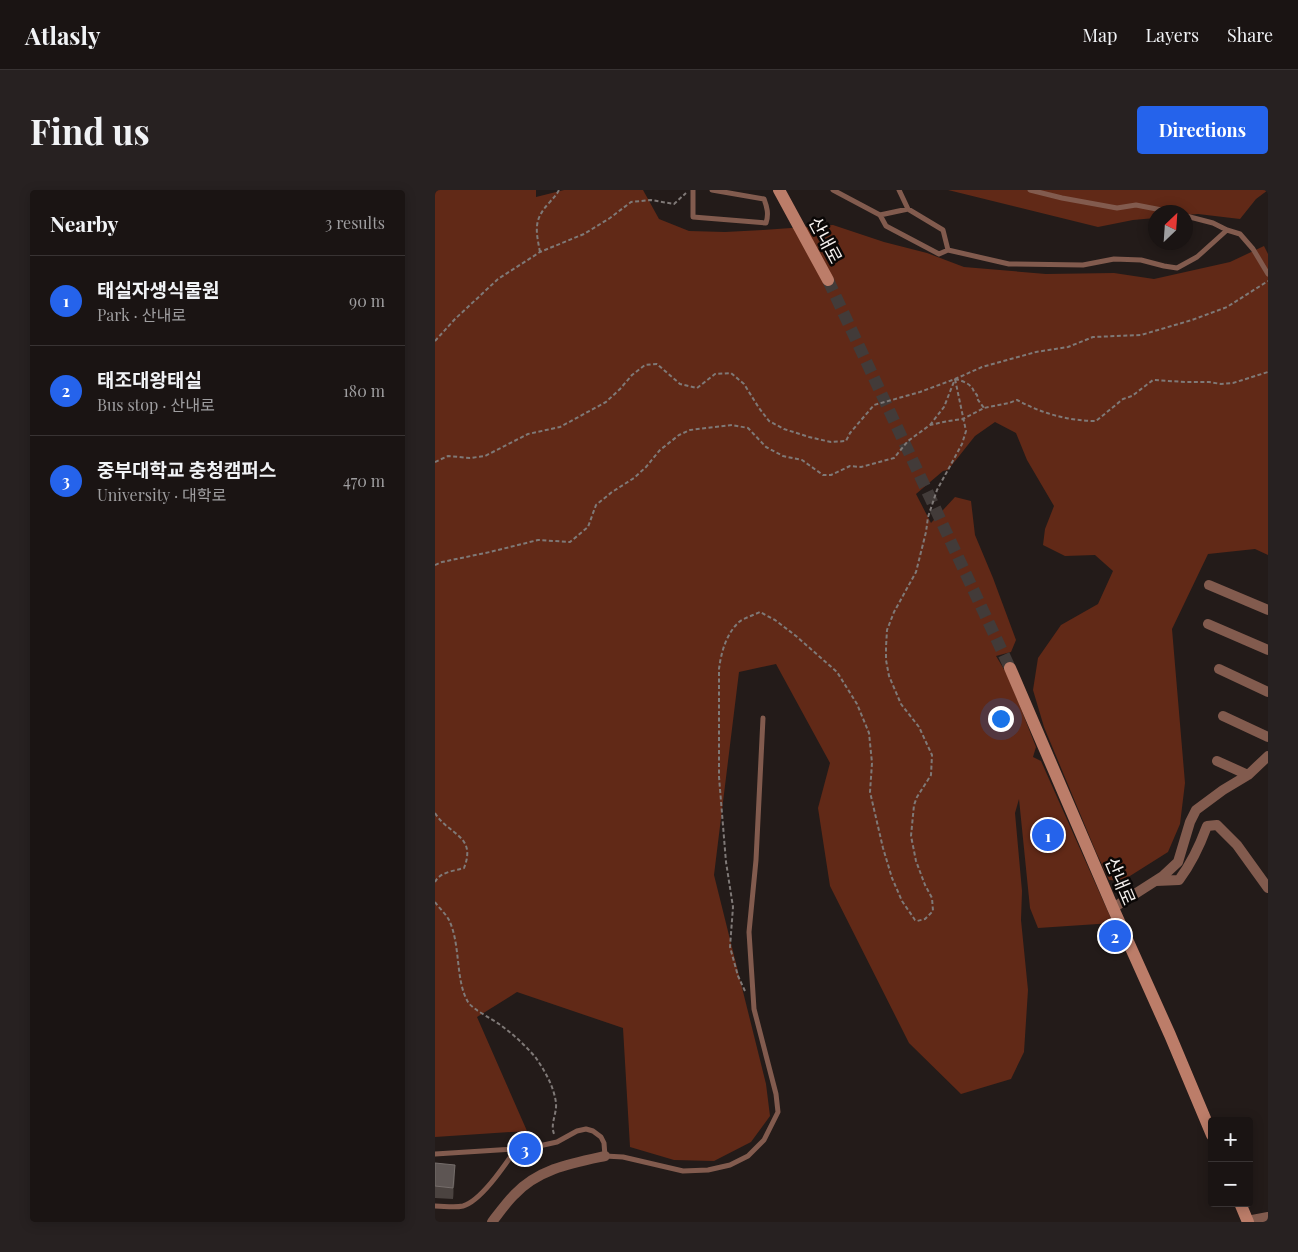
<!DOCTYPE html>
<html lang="en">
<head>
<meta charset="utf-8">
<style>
  body { margin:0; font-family:"Playfair Display","Noto Sans KR",serif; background:#272121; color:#f1f3f6 }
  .controls { position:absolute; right:15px; bottom:15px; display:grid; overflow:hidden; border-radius:5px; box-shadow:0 2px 12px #0003 }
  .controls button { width:45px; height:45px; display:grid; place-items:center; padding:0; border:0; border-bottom:1px solid #383333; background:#1a1413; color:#f1f3f6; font:25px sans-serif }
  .compass { position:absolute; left:713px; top:15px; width:45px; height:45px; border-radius:50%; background:#1a1413; box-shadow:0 2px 12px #0003; rotate:25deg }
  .you { position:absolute; left:565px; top:528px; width:18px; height:18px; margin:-12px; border:4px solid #fff; border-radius:50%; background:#1a73e8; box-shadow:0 0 0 8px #1a73e833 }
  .badge { display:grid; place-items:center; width:32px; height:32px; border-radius:50%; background:#2563eb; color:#fff; font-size:16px; font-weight:700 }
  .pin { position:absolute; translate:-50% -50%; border:2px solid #fff; box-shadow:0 1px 5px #0006 }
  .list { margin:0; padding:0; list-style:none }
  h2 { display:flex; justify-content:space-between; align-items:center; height:65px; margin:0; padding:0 20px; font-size:21px }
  h2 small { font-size:16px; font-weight:400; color:#9f9ea0 }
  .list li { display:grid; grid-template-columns:32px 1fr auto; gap:15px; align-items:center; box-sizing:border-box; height:90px; padding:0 20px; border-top:1px solid #383333 }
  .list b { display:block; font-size:19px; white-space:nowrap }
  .list p { margin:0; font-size:16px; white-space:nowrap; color:#9f9ea0 }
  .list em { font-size:16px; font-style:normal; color:#9f9ea0 }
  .map { position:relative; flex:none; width:833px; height:1032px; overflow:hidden; border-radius:5px }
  header { display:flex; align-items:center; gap:30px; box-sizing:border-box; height:70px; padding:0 25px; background:#1a1413; border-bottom:1px solid #383333 }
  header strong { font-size:24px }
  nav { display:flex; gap:28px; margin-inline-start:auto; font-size:18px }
  .intro { display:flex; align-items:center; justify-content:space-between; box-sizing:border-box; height:120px; padding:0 30px }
  h1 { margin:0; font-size:35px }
  .button { padding:12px 22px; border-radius:5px; background:#2563eb; color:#fff; font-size:18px; font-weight:700 }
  main { display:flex; gap:30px; padding:0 30px }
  aside { flex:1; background:#1a1413; border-radius:5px; box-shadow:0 2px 12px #0003 }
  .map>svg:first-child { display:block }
</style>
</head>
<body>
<header>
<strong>Atlasly</strong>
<nav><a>Map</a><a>Layers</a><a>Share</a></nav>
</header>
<div class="intro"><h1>Find us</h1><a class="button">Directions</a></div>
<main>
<aside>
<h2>Nearby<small>3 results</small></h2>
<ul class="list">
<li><span class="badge">1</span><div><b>태실자생식물원</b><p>Park · 산내로</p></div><em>90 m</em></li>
<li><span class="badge">2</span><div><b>태조대왕태실</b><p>Bus stop · 산내로</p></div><em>180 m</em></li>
<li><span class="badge">3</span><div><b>중부대학교 충청캠퍼스</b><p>University · 대학로</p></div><em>470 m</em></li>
</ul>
</aside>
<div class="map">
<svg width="833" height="1032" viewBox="0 0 833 1032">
  <rect width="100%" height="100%" fill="#231b19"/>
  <path fill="#612917" d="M0 0H101V7L129 0H208L224 29 254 41 290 42 328 40 398 35 449 52 492 63 529 77 611 84 679 83 719 89 795 72 829 56 833 64V365L820 359 773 364 737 439 750 593 745 634 733 662 687 691 674 690 661 662 609 537 598 500 603 468 626 435 663 414 678 381 660 365 630 366 608 355 610 339 619 316 592 270 581 243 560 232 540 246 513 280 508 281 481 304 496 333 520 307 536 311 540 345 558 388 581 450 576 462 561 466 573 486 601 557 598 567 606 571 678 733 603 738 595 718 584 609 580 623 587 701 586 730 593 800 589 862 576 889 526 904 474 853 395 696 383 618 395 573 341 474 304 482 279 685 331 894 335 926 316 952 279 971 239 970 195 957 188 838 82 802 42 827 92 941 0 947Z
    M513 0H833L821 9 805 29 763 24 751 25V22H721L720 28 698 30 663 37Z"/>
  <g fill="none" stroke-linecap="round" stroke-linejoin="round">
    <path stroke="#423b39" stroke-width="12" stroke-dasharray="12 6" stroke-linecap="butt" d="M393 90 575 478"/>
    <path stroke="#7f7977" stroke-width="2" stroke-dasharray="4 2.5" stroke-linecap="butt" d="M105 62C101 41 98 30 114 13 118 8 121 6 124 0
      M0 151 20 129 63 89 105 62 149 44 175 28 196 12 216 10 239 14 251 3
      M520 189C528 191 537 194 539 202L542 205 543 210 549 218
      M495 235 509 217 520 189
      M0 272 13 266 35 268 50 266 93 244 125 237 171 212 185 199 197 185 210 175 222 174 245 194 262 198 280 184 296 183 309 194 324 218 334 231 349 239 374 247 396 252 411 251 415 243 439 215 485 202 520 189 547 177 601 162 633 157 658 147 706 145 757 130 792 117 833 91
      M0 375 7 372 55 362 103 350 135 352 153 337 161 315 177 302 199 288 211 277 225 260 244 245 255 240 297 235 313 238 331 257 348 266 367 270 388 285H396L415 276 426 277 459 268 473 251 495 235 513 231 528 229 549 218 574 213 582 210C606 223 633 231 661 231L688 209 697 206 718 190 751 192H774L786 194 798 193 833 182
      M0 623C13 645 42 645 29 678 19 681 5 682 0 692
      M0 712C4 718 11 724 14 730 26 755 20 790 33 812 37 819 57 829 64 834 78 844 90 855 101 868 110 881 119 897 121 913 122 925 114 935 120 946
      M310 801 303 786 295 757 298 717 291 672 284 587V479C286 463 291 444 304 432 309 428 319 425 325 422L340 430 361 446 402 482 422 514 434 543 437 573 435 602 448 658 457 688 467 711 480 730 482 731 490 729 498 721 497 708 490 695 481 671 476 646 479 615 482 607 496 585 497 565 484 537 466 514 454 486 451 470V457L452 440 459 422 481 382 491 342 493 327 502 300 527 254 531 241 520 189"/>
    <path stroke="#825b4e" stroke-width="5" d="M258 0V27L331 33C334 24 332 17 329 9L277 0
      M398 0 445 25 451 36 504 64 513 60 574 74 648 75 679 69 706 70 729 76 742 78 762 67 792 40 805 44 818 59 833 84
      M464 0 473 19
      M595 0 627 8 682 18 701 15 737 22
      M445 25 473 19 508 40 513 60
      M751 26 778 33 792 40
      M0 964 95 958 122 952 142 941 151 939 158 941 166 947 169 953 170 966 188 967 248 981 273 980 295 975 313 966 329 950 343 922 341 904 319 819 314 742 321 670 328 528
      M0 1016C9 1016 19 1018 28 1016 46 1011 70 975 81 959"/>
    <path stroke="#825b4e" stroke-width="10" d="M774 395 833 420
      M773 434 833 460
      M784 479 833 502
      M788 526 833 547
      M782 571 813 585
      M721 691 744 690C756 674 765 655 772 636L782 635 802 655 833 698
      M678 718 728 686 743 672 755 632 761 620 788 600 813 585 833 566
      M812 1031 833 1027
      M57 1032C64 1023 71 1013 79 1005 103 979 137 973 170 966"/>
    <path stroke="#bc7d69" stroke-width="12" d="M344 0 393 90
      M575 478 678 718 735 845 777 945
      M805 1013 813 1032"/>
  </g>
  <path fill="#4b4340" d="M0 973 20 986 18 1009 0 1008Z"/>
  <path fill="#332b29" d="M20 975V986L18 1009V998Z"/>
  <path fill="#5d5553" stroke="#756e6b" d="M0 973 20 975 18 998 0 996Z"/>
  <g text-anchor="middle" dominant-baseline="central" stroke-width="5" stroke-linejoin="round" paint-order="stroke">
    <g font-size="18" fill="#f4efed" stroke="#0a0706">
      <text transform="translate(391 50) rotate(62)">산내로</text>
      <text transform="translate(686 691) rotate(67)">산내로</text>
    </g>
  </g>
</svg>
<div class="controls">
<button>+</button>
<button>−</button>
</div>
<svg class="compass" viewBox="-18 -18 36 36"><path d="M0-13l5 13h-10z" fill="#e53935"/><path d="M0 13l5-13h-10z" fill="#9f9ea0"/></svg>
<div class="you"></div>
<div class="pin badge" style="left:613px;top:645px">1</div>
<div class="pin badge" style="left:680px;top:746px">2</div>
<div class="pin badge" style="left:90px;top:959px">3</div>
</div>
</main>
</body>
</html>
